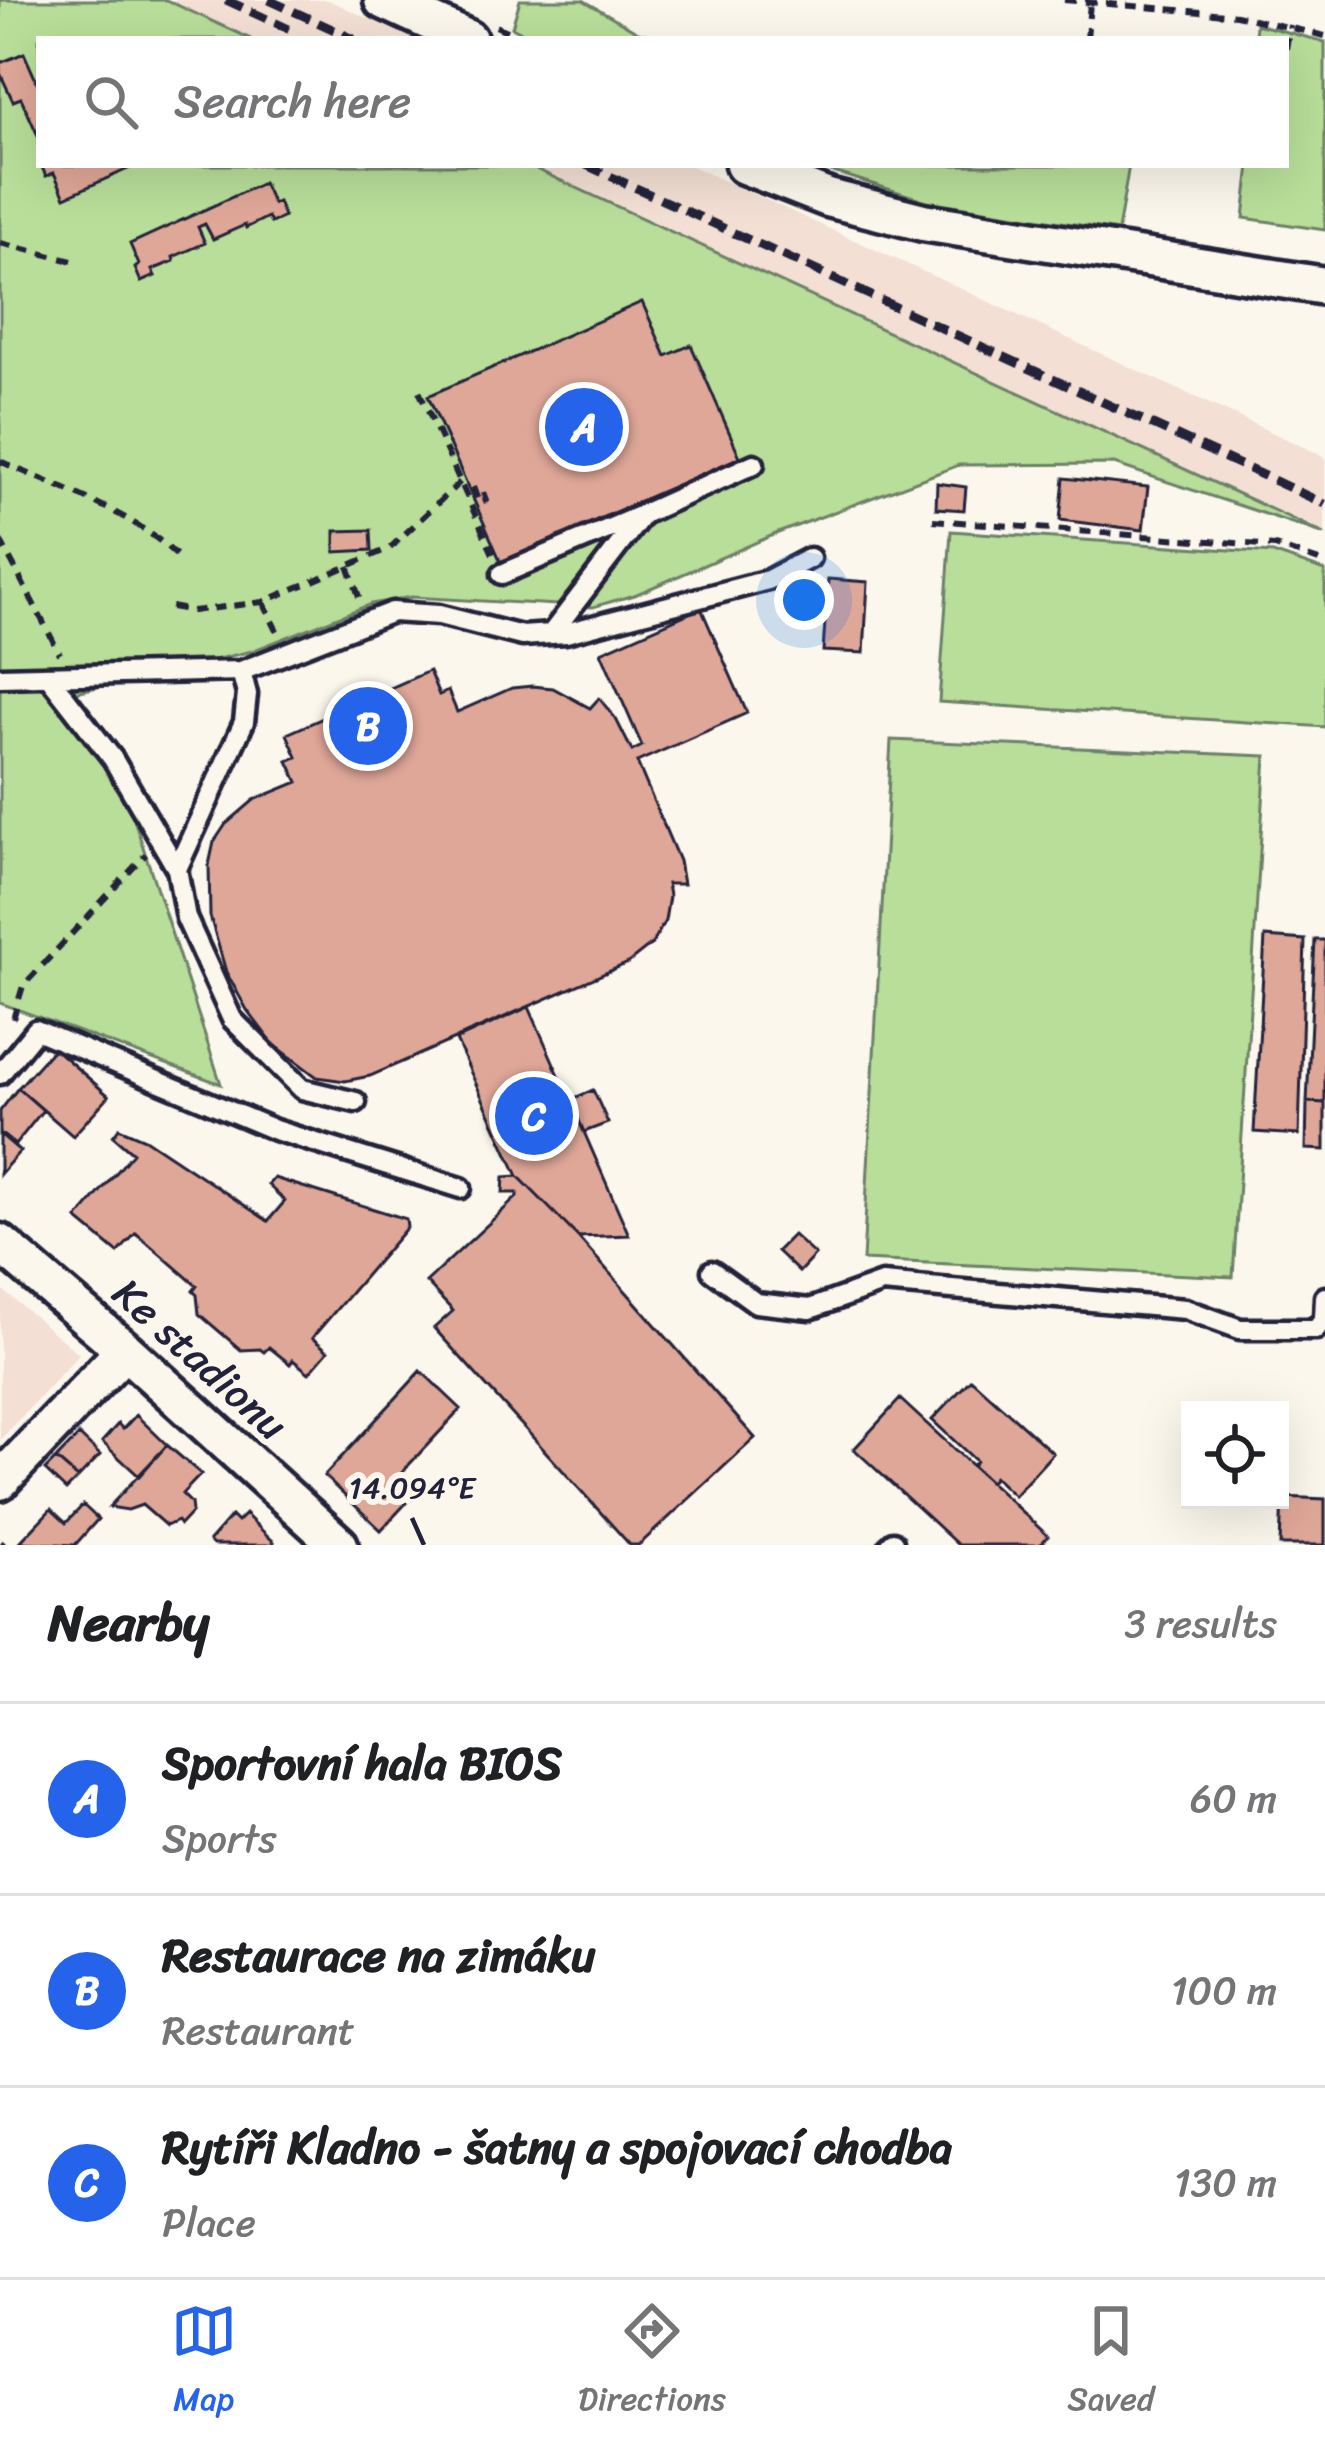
<!DOCTYPE html>
<html lang="en">
<head>
<meta charset="utf-8">
<style>
  body { margin:0; font-family:Sriracha,sans-serif; background:#f2f2f2; color:#202124 }
  .controls { position:absolute; right:36px; bottom:36px; display:grid; overflow:hidden; border-radius:0px; box-shadow:0 12px 48px #0002 }
  .controls button { width:108px; height:108px; display:grid; place-items:center; padding:0; border:0; border-bottom:3px solid #e0e0e0; background:#fff; color:#202124; font:60px sans-serif }
  .you { position:absolute; left:804px; top:600px; width:42px; height:42px; margin:-30px; border:9px solid #fff; border-radius:50%; background:#1a73e8; box-shadow:0 0 0 18px #1a73e833 }
  .badge { display:grid; place-items:center; width:78px; height:78px; border-radius:50%; background:#2563eb; color:#fff; font-size:39px; font-weight:700 }
  .pin { position:absolute; translate:-50% -50%; border:6px solid #fff; box-shadow:0 3px 12px #0006 }
  .list { margin:0; padding:0; list-style:none }
  h2 { display:flex; justify-content:space-between; align-items:center; height:156px; margin:0; padding:0 48px; font-size:51px }
  h2 small { font-size:39px; font-weight:400; color:#757577 }
  .list li { display:grid; grid-template-columns:78px 1fr auto; gap:36px; align-items:center; box-sizing:border-box; height:192px; padding:0 48px; border-top:3px solid #e0e0e0 }
  .list b { display:block; font-size:45px; white-space:nowrap }
  .list p { margin:0; font-size:39px; white-space:nowrap; color:#757577 }
  .list em { font-size:39px; font-style:normal; color:#757577 }
  .icon { flex:none; width:66px; height:66px; fill:none; stroke:currentColor; stroke-width:2; stroke-linecap:round; stroke-linejoin:round }
  .map { position:relative; flex:none; width:1325px; height:1545px; overflow:hidden }
  .search { position:absolute; background:#fff; box-shadow:0 12px 48px #0002; left:36px; right:36px; top:36px; height:132px; display:flex; align-items:center; gap:30px; box-sizing:border-box; padding:0 42px; border-radius:0px; color:#757577; font-size:45px }
  .sheet { height:732px; background:#fff }
  nav { display:flex; justify-content:space-around; align-items:center; box-sizing:border-box; height:168px; border-top:3px solid #e0e0e0; background:#fff; font-size:33px; color:#757577 }
  nav a { display:grid; justify-items:center; gap:6px }
  nav .on { color:#2563eb }
  .map>svg:first-child { display:block }
</style>
</head>
<body>
<div class="map">
<svg width="1325" height="1545" viewBox="0 0 1325 1545">
  <rect width="100%" height="100%" fill="#fbf7ec"/>
  <filter id="ink" filterUnits="userSpaceOnUse"><feTurbulence type="fractalNoise" baseFrequency=".00833" numOctaves="2"/><feDisplacementMap in="SourceGraphic" scale="24" xChannelSelector="R" yChannelSelector="G"/><feConvolveMatrix kernelMatrix="1 2 1 2 8 2 1 2 1" color-interpolation-filters="sRGB"/></filter>
  <g filter="url(#ink)">
    <path fill="#f3dfd3" d="M166 0H328L413 39H251Z
      M527 165H689L896 259 1325 457V532Z
      M0 1288 79 1354 0 1440Z"/>
    <path fill="#b8de99" stroke="#6d806a" stroke-width="3" d="M0 0H166L251 39H39V165H527L1325 534 1114 464 959 465 778 533 637 594 593 607 411 597 371 604 252 651 76 692 129 804 221 1084 0 1003Z
      M520 0H583L638 32 662 39H535L512 27Z
      M1256 24 1325 42V230L1244 218 1250 165H1286V39H1255Z
      M811 165H1129L1118 231 927 201Z
      M951 531 1273 553 1325 571V727L939 702Z
      M891 740 1266 756 1233 1277 863 1260Z"/>
    <path fill="#dfa798" stroke="#22223b" stroke-width="3" d="M24 53 39 87V138L21 98 13 101 0 73V63Z
      M41 165H137L65 197 54 173 46 176Z
      M263 183 273 204 278 202 284 217 271 223 268 217 246 228 245 225 213 239 205 224 198 227 205 243 173 257 174 261 152 270 155 276 141 282 135 268 139 265 130 244Z
      M642 302 666 356 691 345 740 457 501 562 428 396Z
      M1064 478 1148 487 1143 530 1060 520Z
      M937 483 966 487 964 510 936 508Z
      M371 530 372 550 335 552V531Z
      M828 579 868 582 864 653 823 651Z
      M701 608 747 713 637 762 679 861 683 884H667L669 896 665 921 652 944 628 963 370 1076 345 1081 317 1077 272 1043 247 1010 226 972 210 916 209 865 214 842 226 824 254 800 298 782 288 761 297 757 287 734 429 671 439 695 448 691 457 712 512 688 532 686 553 688 590 708 599 698 616 719 632 751 642 746 601 652Z
      M1265 937 1305 940 1299 1135 1254 1132Z
      M1315 940H1325V1103L1307 1102Z
      M529 1007 584 1132 629 1235 578 1237 518 1176 456 1040Z
      M54 1048 109 1096 73 1136 18 1088Z
      M18 1088 43 1110 15 1145 0 1133V1111Z
      M593 1090 608 1123 584 1132 570 1100Z
      M1307 1102 1325 1103V1150L1306 1149Z
      M119 1128 145 1139 268 1221 285 1201 268 1185 274 1178 406 1219 407 1227 312 1338 328 1351 309 1373 293 1360 290 1364 269 1347 264 1352 260 1349 241 1350 199 1314 197 1295 193 1291 197 1286 136 1233 118 1253 77 1219 133 1153 113 1136Z
      M0 1134 20 1151 0 1174Z
      M518 1176 578 1237 755 1438 639 1545H630L434 1328 453 1311 426 1282 517 1197V1193H503L504 1177Z
      M793 1235 815 1255 799 1272 777 1251Z
      M421 1371 461 1409 392 1483 410 1499 381 1530 324 1476Z
      M971 1379 1053 1453 1014 1496 994 1477 990 1482 972 1466 976 1461 932 1420Z
      M900 1399 1048 1536 1040 1545H958L854 1449Z
      M136 1415 167 1445 139 1476 102 1442 118 1424 123 1429Z
      M79 1435 100 1455 78 1478 56 1459Z
      M167 1445 201 1474 182 1494 191 1503 192 1512 180 1525 177 1521 166 1526 142 1505 128 1510 109 1507Z
      M56 1459 78 1478 66 1490 45 1470Z
      M1282 1497 1325 1499V1545H1280Z
      M83 1505 98 1519 75 1545 20 1542 51 1509 66 1523Z
      M245 1514 274 1542 272 1545H213L209 1541 231 1516 237 1522Z"/>
    <g fill="none" stroke-linecap="round" stroke-linejoin="round">
      <defs>
        <path id="service" d="M502 574 639 516
          M551 634 643 514 754 464
          M241 671 247 694 244 722 177 869 186 918 232 1019 302 1089 356 1102
          M0 677 241 671 392 612 439 615 522 636 566 633 768 580 810 558
          M50 678 113 759 177 869
          M0 1074 36 1030 275 1130 461 1188
          M712 1271 756 1303 810 1309 882 1283 1185 1309 1240 1329H1316L1324 1318 1325 1297
          M890 1545 893 1542"/>
        <path id="minor" d="M383 0 468 39
          M744 165 828 198 923 222 1325 286
          M0 1243 125 1350 339 1545
          M0 1481 125 1350"/>
      </defs>
      <use href="#service" stroke="#22223b" stroke-width="27"/>
      <use href="#minor" stroke="#22223b" stroke-width="45"/>
      <path stroke="#22223b" stroke-width="6" stroke-dasharray="12 9" stroke-linecap="butt" d="M1064 0 1236 15 1325 36
        M496 26 523 39
        M1087 39 1090 2
        M1286 49 1290 25
        M0 243 72 261
        M419 391 493 554
        M0 461C60 489 128 509 176 555
        M473 487 479 503 486 500 480 484
        M933 520 1275 546 1325 563
        M0 540 60 654
        M348 566 361 602
        M263 602 277 631
        M171 607 193 611 263 602 348 566 390 548 460 482
        M13 1019 23 986 146 854
        M0 1542 4 1545"/>
      <use href="#service" stroke="#fbf7ec" stroke-width="18"/>
      <use href="#minor" stroke="#fbf7ec" stroke-width="36"/>
      <path stroke="#22223b" stroke-width="9" stroke-dasharray="18 9" stroke-linecap="butt" d="M226 0 289 29
        M269 0 354 39
        M586 165 1325 504"/>
    </g>
  </g>
  <path fill="none" stroke="#22223b" stroke-width="4.5" d="M412 1518 424 1545"/>
  <g text-anchor="middle" dominant-baseline="central" stroke-width="12" stroke-linejoin="round" paint-order="stroke">
    <g font-size="42" fill="#22223b" stroke="#fbf7ec">
      <text transform="translate(200 1359) rotate(42)">Ke stadionu</text>
    </g>
  </g>
  <g font-size="30" text-anchor="middle" fill="#22223b" stroke="#fbf7ec" stroke-width="12" stroke-linejoin="round" paint-order="stroke">
    <text x="412" y="1498">14.094°E</text>
  </g>
</svg>
<div class="controls">
<button><svg class="icon" aria-label="locate" viewBox="0 0 24 24"><circle cx="12" cy="12" r="6"/><path d="M12 2v4M12 18v4M2 12h4M18 12h4"/></svg></button>
</div>
<div class="you"></div>
<div class="pin badge" style="left:584px;top:427px">A</div>
<div class="pin badge" style="left:368px;top:726px">B</div>
<div class="pin badge" style="left:534px;top:1116px">C</div>
<div class="search"><svg class="icon" aria-label="search" viewBox="0 0 24 24"><circle cx="10" cy="10" r="6"/><path d="M15 15l6 6"/></svg>Search here</div>
</div>
<section class="sheet">
<h2>Nearby<small>3 results</small></h2>
<ul class="list">
<li><span class="badge">A</span><div><b>Sportovní hala BIOS</b><p>Sports</p></div><em>60 m</em></li>
<li><span class="badge">B</span><div><b>Restaurace na zimáku</b><p>Restaurant</p></div><em>100 m</em></li>
<li><span class="badge">C</span><div><b>Rytíři Kladno - šatny a spojovací chodba</b><p>Place</p></div><em>130 m</em></li>
</ul>
</section>
<nav>
<a class="on"><svg class="icon" aria-label="map" viewBox="0 0 24 24"><path d="M3 6l6-2 6 2 6-2v14l-6 2-6-2-6 2zM9 4v14M15 6v14"/></svg>Map</a>
<a><svg class="icon" aria-label="directions" viewBox="0 0 24 24"><path d="M12 3l9 9-9 9-9-9zM9 14v-3h6M13 9l2 2-2 2"/></svg>Directions</a>
<a><svg class="icon" aria-label="saved" viewBox="0 0 24 24"><path d="M7 4h10v16l-5-4-5 4z"/></svg>Saved</a>
</nav>
</body>
</html>
